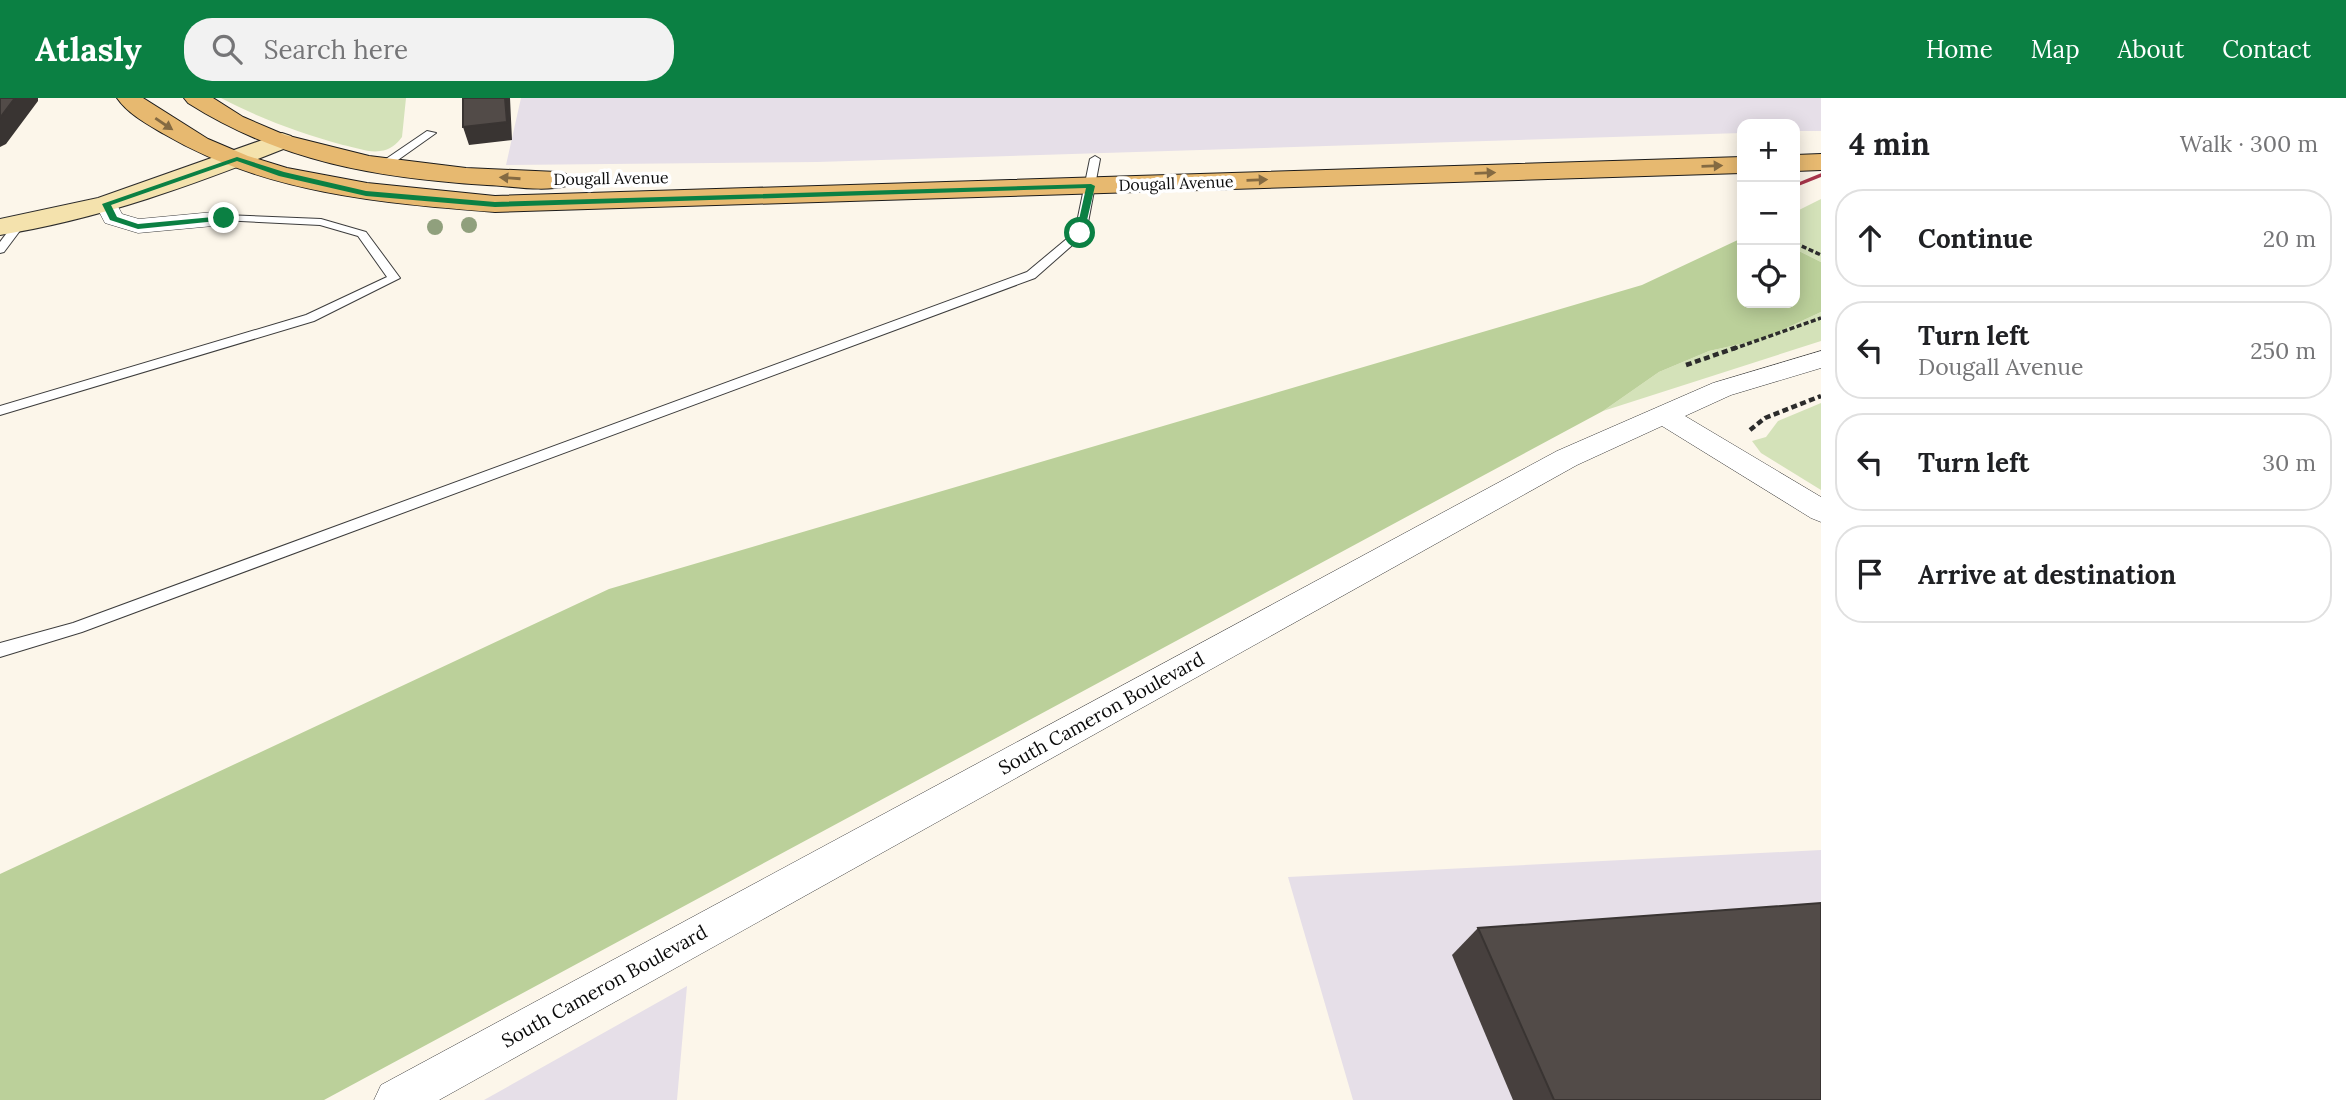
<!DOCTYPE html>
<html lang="en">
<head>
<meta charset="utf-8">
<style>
  body { margin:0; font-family:Lora,serif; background:#f2f2f2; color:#202124 }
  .controls { position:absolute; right:21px; top:21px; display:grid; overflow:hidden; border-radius:14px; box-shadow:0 4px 18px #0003 }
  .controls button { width:63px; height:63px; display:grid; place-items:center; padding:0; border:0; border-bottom:2px solid #e0e0e0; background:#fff; color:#202124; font:35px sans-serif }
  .stop { position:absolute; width:21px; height:21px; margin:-16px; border:5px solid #0b8043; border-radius:50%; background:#fff }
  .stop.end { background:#0b8043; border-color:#fff; box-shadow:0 2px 7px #0008 }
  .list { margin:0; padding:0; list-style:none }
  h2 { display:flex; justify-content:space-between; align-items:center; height:91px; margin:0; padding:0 28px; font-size:30px }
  h2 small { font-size:23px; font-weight:400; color:#757577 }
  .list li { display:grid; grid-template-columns:46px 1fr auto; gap:21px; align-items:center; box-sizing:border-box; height:98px; margin:0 14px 14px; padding:0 14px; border:2px solid #e0e0e0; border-radius:28px }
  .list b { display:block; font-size:26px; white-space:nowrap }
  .list p { margin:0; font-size:23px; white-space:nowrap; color:#757577 }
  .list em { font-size:23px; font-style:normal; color:#757577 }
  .icon { flex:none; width:38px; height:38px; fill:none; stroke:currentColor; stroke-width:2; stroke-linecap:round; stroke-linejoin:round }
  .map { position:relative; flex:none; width:1821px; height:1002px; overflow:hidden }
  header { display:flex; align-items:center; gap:42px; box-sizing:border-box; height:98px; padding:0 35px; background:#0b8043; color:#fff }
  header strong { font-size:33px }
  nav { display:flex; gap:38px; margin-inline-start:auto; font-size:24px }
  .search { width:490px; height:63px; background:#f2f2f2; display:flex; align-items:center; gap:18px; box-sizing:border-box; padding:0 24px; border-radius:28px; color:#757577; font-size:26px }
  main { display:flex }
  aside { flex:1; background:#fff }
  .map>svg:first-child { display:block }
</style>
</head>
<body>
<header>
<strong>Atlasly</strong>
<div class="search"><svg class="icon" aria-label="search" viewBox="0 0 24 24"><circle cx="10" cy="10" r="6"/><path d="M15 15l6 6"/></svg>Search here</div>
<nav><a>Home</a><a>Map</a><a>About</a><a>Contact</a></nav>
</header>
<main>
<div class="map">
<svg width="1821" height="1002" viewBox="0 0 1821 1002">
  <rect width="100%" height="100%" fill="#fcf6ea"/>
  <path fill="#e6dfe8" d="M521 0H1821V33H1795V26H1742V35L817 64 506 67Z
    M1821 752V1002H1353L1288 779Z
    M687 888 677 1002H484Z"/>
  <path fill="#d4e2b9" d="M221 0H406L402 39C397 46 390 52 380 53 369 55 354 49 343 47 300 35 261 21 221 0Z
    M1821 101V164L1795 151V114Z
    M1821 214V243L1603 313 1659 274 1709 253 1763 241Z
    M1821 305V392L1761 355 1752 343 1766 339 1778 323Z"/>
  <path fill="#bbd09a" d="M1742 140V205H1795V151L1821 164V214L1763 241 1709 253 1659 274 1603 313 324 1002H0V776L609 491 1642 187Z"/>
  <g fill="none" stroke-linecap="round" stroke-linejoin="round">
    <defs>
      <path id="lane" d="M427 33 436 35 388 69H380V65Z
        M1095 58 1100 61 1086 135 1035 180 82 534 0 559V545L73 525 1027 174 1075 134 1090 61Z
        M224 117 321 121 366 134 400 180 314 223 0 317V308L306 217 387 179 358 138 320 127 220 122 218 120Z
        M19 123 25 126 4 154 0 155V144L15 124Z"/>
      <path id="street" d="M106 99 114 101 122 116 139 121 224 113 232 115 235 120 232 125 224 127 138 135 105 125 95 106 98 101Z
        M1821 253V270L1731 297 1685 318 1821 399V424L1811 420 1662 328 1577 367 439 1002H374L381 987 1557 353 1713 285Z"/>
      <path id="secondary" d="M282 35 291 38 295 43 291 48C196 86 101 121 0 137V121L98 100Z"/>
      <path id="primary" d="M117 0H143L208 41 248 58 287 70 367 85 495 98 1742 59V75L495 114C381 105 264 95 164 36 147 26 128 16 117 0Z
        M184 0H213L243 19 285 37 369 58 466 70 557 74 566 76 570 82 566 88C542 94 512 88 487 87 378 80 281 64 188 5Z
        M1821 56V72L1795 73V57Z"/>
    </defs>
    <use href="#lane" stroke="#3d3d3d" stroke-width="2"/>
    <use href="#street" stroke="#3d3d3d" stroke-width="1"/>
    <use href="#secondary" stroke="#2c2c2c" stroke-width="2"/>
    <use href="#primary" stroke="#1b1b1b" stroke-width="2"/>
    <path stroke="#2c2c2c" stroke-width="3.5" stroke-dasharray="5 2.5" stroke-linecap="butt" d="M1795 145 1821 157
      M1733 251 1821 220"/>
    <path stroke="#2c2c2c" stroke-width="4.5" stroke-dasharray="6 3.5" stroke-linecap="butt" d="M1686 267 1738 249
      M1750 332 1765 320 1821 298"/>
    <use href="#lane" fill="#fff" fill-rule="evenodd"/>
    <use href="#street" fill="#fff" fill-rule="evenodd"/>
    <use href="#secondary" fill="#f4e2ad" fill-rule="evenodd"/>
    <use href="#primary" fill="#e7b970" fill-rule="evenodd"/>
    <path stroke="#a8354b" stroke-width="3.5" d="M1799 86 1821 77"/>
  </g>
  <g fill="#90a07d">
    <circle cx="469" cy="127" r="8"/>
    <circle cx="435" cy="129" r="8"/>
  </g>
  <path fill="#47403e" d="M1478 830 1821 1002H1513L1452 857Z"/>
  <path fill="#393432" d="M15 0H38V3L6 46 0 49V20Z
    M505 0H510L512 42 469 47 463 29Z"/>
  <path fill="#524b48" stroke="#393432" stroke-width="2" d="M0 0H15L0 20Z
    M463 0H505L507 24 463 29Z
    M1821 805V1002H1554L1478 830Z"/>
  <defs><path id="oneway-solid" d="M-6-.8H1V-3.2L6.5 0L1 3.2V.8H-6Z" transform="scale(1.75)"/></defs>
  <g fill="#846a42">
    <use href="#oneway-solid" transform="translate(164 26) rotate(34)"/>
    <use href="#oneway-solid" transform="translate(1712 68) rotate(-2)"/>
    <use href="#oneway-solid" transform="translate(1485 75) rotate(-2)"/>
    <use href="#oneway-solid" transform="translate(510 80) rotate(-176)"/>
    <use href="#oneway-solid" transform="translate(1257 82) rotate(-2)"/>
  </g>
  <path fill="#0b8043" d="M237 59 284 74 366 93 495 104 1091 86 1095 88 1084 135 1080 138 1076 135 1086 90 495 109 366 98 279 78 237 63 111 107 117 119 138 126 224 118 227 122 138 131 110 122 102 106Z"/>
  <g text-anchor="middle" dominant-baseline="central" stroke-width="7" stroke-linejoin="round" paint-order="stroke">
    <g font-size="16" fill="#0a0a0a" stroke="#fff">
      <text transform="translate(611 80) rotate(-1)">Dougall Avenue</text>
      <text transform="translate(1176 85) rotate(-2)">Dougall Avenue</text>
    </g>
    <g font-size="19" fill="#0a0a0a" stroke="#fff">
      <text transform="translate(1101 615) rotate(-29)">South Cameron Boulevard</text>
      <text transform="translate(604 888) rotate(-29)">South Cameron Boulevard</text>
    </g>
  </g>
</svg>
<div class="controls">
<button>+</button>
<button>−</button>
<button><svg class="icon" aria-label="locate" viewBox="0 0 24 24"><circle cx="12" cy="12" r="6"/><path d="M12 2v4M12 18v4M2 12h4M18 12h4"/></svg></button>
</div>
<div class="stop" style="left:1080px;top:135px"></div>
<div class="stop end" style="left:224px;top:120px"></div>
</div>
<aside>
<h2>4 min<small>Walk · 300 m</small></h2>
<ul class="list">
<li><svg class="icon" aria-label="ahead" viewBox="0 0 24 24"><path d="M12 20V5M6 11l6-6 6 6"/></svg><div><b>Continue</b></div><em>20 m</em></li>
<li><svg class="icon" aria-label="left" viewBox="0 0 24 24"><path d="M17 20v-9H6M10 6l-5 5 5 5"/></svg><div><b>Turn left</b><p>Dougall Avenue</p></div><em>250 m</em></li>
<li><svg class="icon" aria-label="left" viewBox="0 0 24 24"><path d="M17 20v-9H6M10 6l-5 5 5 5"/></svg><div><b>Turn left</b></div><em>30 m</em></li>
<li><svg class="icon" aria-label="arrive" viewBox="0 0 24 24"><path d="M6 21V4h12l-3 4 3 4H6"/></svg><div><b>Arrive at destination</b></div></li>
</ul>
</aside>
</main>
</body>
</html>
